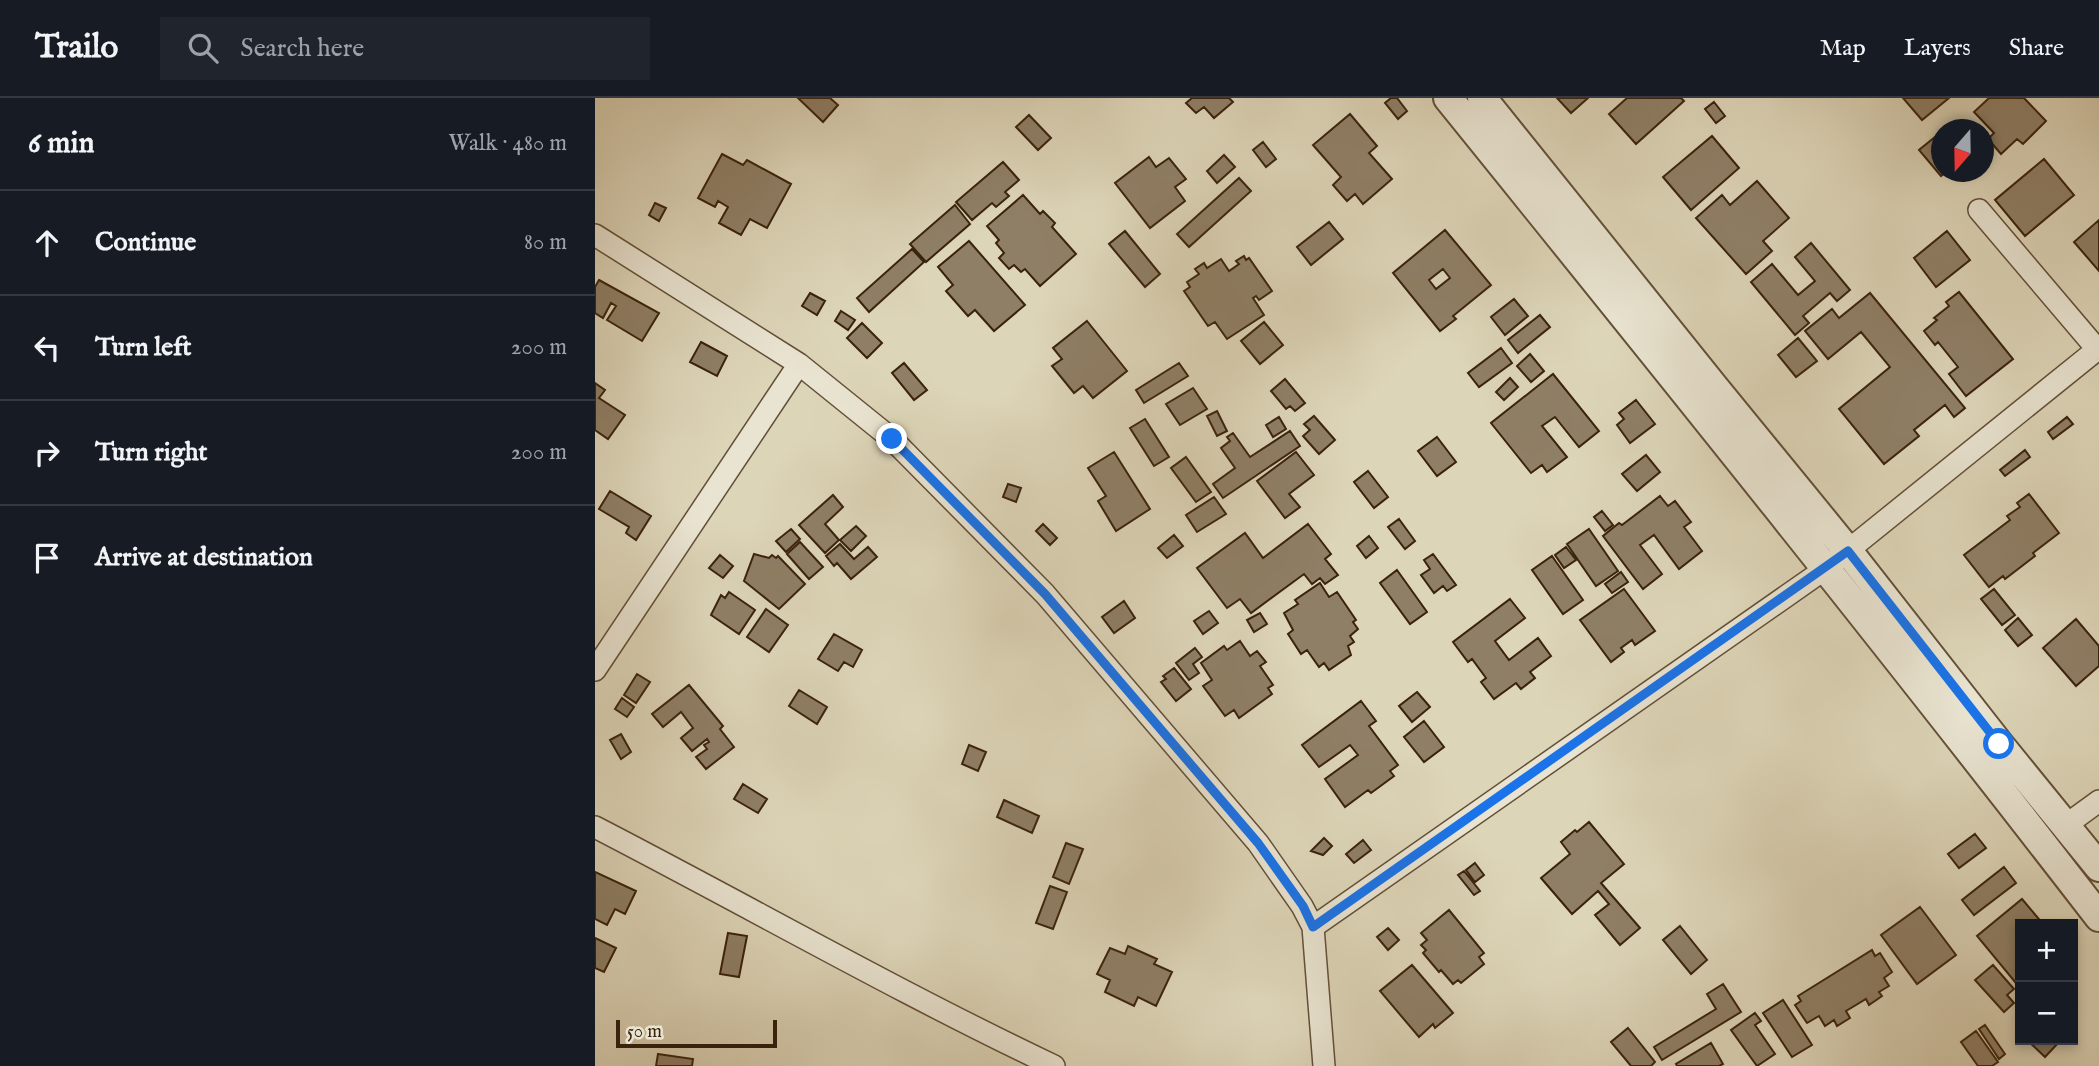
<!DOCTYPE html>
<html lang="en">
<head>
<meta charset="utf-8">
<style>
  body { margin:0; font-family:"IM FELL English",serif; background:#20242c; color:#f1f3f6 }
  .controls { position:absolute; right:21px; bottom:21px; display:grid; overflow:hidden; border-radius:0px; box-shadow:0 4px 10px #0003 }
  .controls button { width:63px; height:63px; display:grid; place-items:center; padding:0; border:0; border-bottom:2px solid #363941; background:#171b24; color:#f1f3f6; font:35px sans-serif }
  .compass { position:absolute; left:1336px; top:21px; width:63px; height:63px; border-radius:50%; background:#171b24; box-shadow:0 4px 10px #0003; rotate:200deg }
  .scale { position:absolute; left:21px; bottom:18px; width:161px; box-sizing:border-box; padding-left:7px; border:4px solid #3a220d; border-top:0; font-size:19px; line-height:24px; white-space:nowrap; color:#3a220d; -webkit-text-stroke:5px #e9e4d1; paint-order:stroke }
  .stop { position:absolute; width:21px; height:21px; margin:-16px; border:5px solid #1a73e8; border-radius:50%; background:#fff }
  .stop.end { background:#1a73e8; border-color:#fff; box-shadow:0 2px 7px #0008 }
  .list { margin:0; padding:0; list-style:none }
  h2 { display:flex; justify-content:space-between; align-items:center; height:91px; margin:0; padding:0 28px; font-size:30px }
  h2 small { font-size:23px; font-weight:400; color:#9ea1a6 }
  .list li { display:grid; grid-template-columns:46px 1fr auto; gap:21px; align-items:center; box-sizing:border-box; height:105px; padding:0 28px; border-top:2px solid #363941 }
  .list b { display:block; font-size:26px; white-space:nowrap }
  .list em { font-size:23px; font-style:normal; color:#9ea1a6 }
  .icon { flex:none; width:38px; height:38px; fill:none; stroke:currentColor; stroke-width:2; stroke-linecap:round; stroke-linejoin:round }
  .map { position:relative; flex:none; width:1504px; height:968px; overflow:hidden }
  header { display:flex; align-items:center; gap:42px; box-sizing:border-box; height:98px; padding:0 35px; background:#171b24; border-bottom:2px solid #363941 }
  header strong { font-size:33px }
  nav { display:flex; gap:38px; margin-inline-start:auto; font-size:24px }
  .search { width:490px; height:63px; background:#20242c; display:flex; align-items:center; gap:18px; box-sizing:border-box; padding:0 24px; border-radius:0px; color:#9ea1a6; font-size:26px }
  main { display:flex }
  aside { flex:1; background:#171b24 }
  .map>svg:first-child { display:block }
</style>
</head>
<body>
<header>
<strong>Trailo</strong>
<div class="search"><svg class="icon" aria-label="search" viewBox="0 0 24 24"><circle cx="10" cy="10" r="6"/><path d="M15 15l6 6"/></svg>Search here</div>
<nav><a>Map</a><a>Layers</a><a>Share</a></nav>
</header>
<main>
<aside>
<h2>6 min<small>Walk · 480 m</small></h2>
<ul class="list">
<li><svg class="icon" aria-label="ahead" viewBox="0 0 24 24"><path d="M12 20V5M6 11l6-6 6 6"/></svg><div><b>Continue</b></div><em>80 m</em></li>
<li><svg class="icon" aria-label="left" viewBox="0 0 24 24"><path d="M17 20v-9H6M10 6l-5 5 5 5"/></svg><div><b>Turn left</b></div><em>200 m</em></li>
<li><svg class="icon" aria-label="right" viewBox="0 0 24 24"><path d="M7 20v-9h11M14 6l5 5-5 5"/></svg><div><b>Turn right</b></div><em>200 m</em></li>
<li><svg class="icon" aria-label="arrive" viewBox="0 0 24 24"><path d="M6 21V4h12l-3 4 3 4H6"/></svg><div><b>Arrive at destination</b></div></li>
</ul>
</aside>
<div class="map">
<svg width="1504" height="968" viewBox="0 0 1504 968">
  <rect width="100%" height="100%" fill="#ddd5b8"/>
  <filter id="stains"><feTurbulence type="fractalNoise" baseFrequency=".00286" numOctaves="4"/><feColorMatrix values="0 0 0 0 .2 0 0 0 0 .09 0 0 0 0 .02 0 0 0 .5 -.17"/></filter>
  <radialGradient id="worn" r=".72"><stop offset=".6" stop-color="#630" stop-opacity="0"/><stop offset="1" stop-color="#630" stop-opacity=".3"/></radialGradient>
  <path fill="#8f7f66" stroke="#3a220d" stroke-width="2" fill-rule="evenodd" d="M203 0H235L243 7 228 24Z
    M597 0H634L638 4 619 20 609 9 601 15 591 5Z
    M796 0H802L812 13 803 21 790 5Z
    M962 0H993L976 15Z
    M1032 0H1086L1089 3 1041 46 1014 16Z
    M1308 0H1354L1327 22Z
    M1394 0H1429L1451 23 1428 46 1422 41 1406 56 1393 41 1399 35 1379 14Z
    M1119 4 1130 18 1121 25 1110 11Z
    M755 16 782 48 774 55 797 81 768 106 760 96 752 103 738 87 746 79 718 47Z
    M434 17 456 40 443 52 421 29Z
    M1346 34V74H1351L1346 78 1324 52Z
    M1117 38 1144 70 1096 112 1068 79Z
    M668 44 681 61 671 69 658 52Z
    M127 56 148 67 152 62 196 86 172 130 155 121 146 137 124 125 133 109 123 103 120 109 103 100Z
    M629 57 640 69 622 85 612 73Z
    M554 59 561 69 574 60 591 81 580 89 590 103 555 130 520 85Z
    M1449 61 1479 97 1430 138 1400 102Z
    M408 64 424 82 410 94 414 98 401 109 397 105 377 122 361 104Z
    M644 80 656 93 594 149 582 136Z
    M1162 83 1194 120 1168 143 1177 153 1151 176 1101 120 1127 97 1135 107Z
    M428 97 445 116 448 113 460 125 457 129 481 156 445 188 430 171 426 174 419 167 414 171 404 160 409 155 401 145 404 142 392 128Z
    M60 105 71 110 64 123 54 117Z
    M360 107 375 126 331 164 315 146Z
    M1504 122V173L1479 144Z
    M734 124 748 141 716 167 702 149Z
    M850 132 896 187 858 218 861 221 845 233 798 175ZM848 171 855 180 841 191 834 182Z
    M530 133 565 176 550 189 514 146Z
    M1352 133 1375 162 1341 189 1319 160Z
    M374 143 430 207 399 233 380 212 373 218 351 193 358 187 343 169Z
    M1216 145 1255 192 1242 203 1235 195 1208 218 1214 225 1200 237 1156 184 1177 166 1203 197 1220 183 1200 159Z
    M317 151 329 164 274 214 262 200Z
    M649 158 651 162 654 160 677 193 664 202 661 198 658 200 669 217 632 241 620 224 613 228 589 193 595 189 592 184 604 176 600 171 609 165 612 170 626 161 634 173 644 166 641 163Z
    M4 182 64 215 47 243 12 222 21 208 16 205 8 220 0 215V189Z
    M1364 194 1418 261 1371 298 1354 276 1363 269 1343 244 1340 247 1329 233 1342 222 1339 220 1354 208 1351 204Z
    M215 195 230 203 222 217 207 208Z
    M1275 195 1370 310 1359 319 1350 307 1319 332 1324 338 1289 366 1244 311 1295 269 1266 234 1233 261 1210 233 1237 211 1244 220Z
    M919 201 933 218 910 237 896 219Z
    M246 213 260 222 253 232 240 223Z
    M945 217 955 229 923 255 913 242Z
    M492 223 532 273 498 300 488 288 479 295 457 268 467 261 458 250Z
    M669 224 688 247 665 266 646 243Z
    M267 225 287 245 272 260 252 240Z
    M1203 240 1222 263 1201 279 1183 257Z
    M106 244 132 258 122 278 95 264Z
    M906 250 917 265 884 289 873 275Z
    M935 256 949 273 936 284 922 268Z
    M309 265 332 292 319 302 297 275Z
    M584 265 593 278 549 305 541 292Z
    M958 276 1004 333 984 349 960 319 947 328 972 359 952 374 947 367 936 375 896 325Z
    M915 280 923 289 909 302 901 294Z
    M690 281 710 305 700 313 695 308 691 311 676 293Z
    M0 285 10 292 4 300 30 317 13 341 0 332Z
    M598 290 612 311 585 327 571 306Z
    M1041 302 1060 326 1035 345 1022 327 1029 321 1024 315Z
    M622 313 632 333 622 338 612 318Z
    M719 318 740 342 724 356 708 338 715 332 709 326Z
    M684 319 691 331 678 339 671 327Z
    M1472 319 1478 326 1458 341 1453 334Z
    M550 321 574 359 559 368 535 330Z
    M695 333 705 348 628 400 618 386 640 370 626 350 635 343 632 339 638 335 655 359Z
    M842 339 861 364 842 378 823 353Z
    M1430 352 1435 359 1410 378 1405 372Z
    M519 354 555 411 521 433 503 403 511 398 493 370Z
    M701 354 719 377 694 396 705 409 690 420 662 383Z
    M1051 357 1065 374 1042 393 1027 376Z
    M591 359 616 394 601 404 576 370Z
    M773 373 793 399 779 410 759 384Z
    M413 386 426 390 421 404 408 399Z
    M15 393 56 418 41 442 31 435 34 429 4 411Z
    M1434 396 1464 435 1438 455 1440 458 1410 481 1408 478 1394 489 1369 457 1415 422 1412 418 1425 409 1422 405Z
    M238 397 248 409 230 426 244 442 230 455 204 427Z
    M1065 398 1073 408 1080 403 1096 424 1089 429 1107 453 1084 471 1059 437 1045 447 1067 476 1048 491 1008 438 1024 425 1027 427Z
    M619 399 631 416 602 434 591 417Z
    M1007 413 1018 427 1010 433 999 419Z
    M804 421 820 443 810 451 793 429Z
    M448 426 462 440 455 447 441 433Z
    M713 426 736 456 730 461 743 477 730 486 725 480 717 486 709 476 656 515 645 501 632 510 602 470 650 435 668 460Z
    M261 428 271 438 256 453 245 442Z
    M196 431 205 441 191 454 181 443Z
    M994 431 1023 473 1001 488 972 446Z
    M579 437 588 448 572 460 563 450Z
    M774 438 783 450 771 460 762 448Z
    M205 444 228 469 214 481 192 456Z
    M245 446 259 461 273 449 282 459 256 481 242 465 239 468 231 458Z
    M971 449 981 462 969 470 960 457Z
    M159 456 174 460 177 457 181 460 183 458 210 486 184 511 149 483Z
    M838 456 861 487 852 493 848 488 839 495 826 477 835 471 829 462Z
    M125 457 138 468 128 480 114 470Z
    M957 458 988 502 968 516 937 472Z
    M802 472 832 514 815 526 785 485Z
    M1026 474 1033 484 1017 495 1010 486Z
    M725 485 734 499 742 494 761 522 758 524 763 531 755 538 759 544 753 548 756 557 734 572 729 565 724 569 712 552 706 556 693 536 698 532 689 515 703 506 700 502Z
    M1029 491 1060 533 1040 547 1037 542 1026 550 1029 554 1016 564 985 522Z
    M1399 491 1420 517 1407 527 1386 501Z
    M134 494 160 512 144 536 116 517 126 497 130 500Z
    M915 501 930 520 900 543 914 562 943 540 956 558 935 574 940 580 926 591 921 585 899 601 886 584 891 580 877 561 873 564 858 544Z
    M529 503 540 520 519 535 507 519Z
    M171 511 193 527 174 554 152 539Z
    M614 513 623 525 608 536 599 523Z
    M665 515 672 526 659 534 652 522Z
    M1423 520 1437 537 1423 548 1410 532Z
    M1481 521 1504 548V568L1481 588 1448 550Z
    M239 536 267 552 258 569 249 564 243 573 223 561Z
    M645 543 655 558 662 553 671 564 665 568 678 587 673 590 677 596 644 620 639 612 630 618 608 588 617 582 606 565 629 548 632 552Z
    M600 550 607 559 598 566 604 575 594 582 581 565Z
    M579 570 596 591 581 603 566 584 571 581 568 578Z
    M42 576 55 584 41 605 29 597Z
    M94 587 128 628 125 631 139 649 111 671 101 659 112 651 109 647 114 644 112 641 97 653 86 640 98 630 86 614 68 629 57 616Z
    M204 592 232 609 222 626 194 608Z
    M822 594 835 609 817 624 804 608Z
    M27 600 39 609 32 619 20 611Z
    M766 603 781 623 774 628 803 667 795 673 799 678 776 695 773 692 750 709 730 681 763 657 755 647 724 669 707 647Z
    M829 623 849 649 829 664 809 639Z
    M26 636 36 654 26 661 15 642Z
    M374 647 391 654 383 673 367 666Z
    M148 686 172 701 163 715 139 701Z
    M409 702 444 718 437 735 402 719Z
    M994 724 1029 766 1006 785 1045 830 1025 847 1000 817 1014 806 1003 793 977 816 946 780 975 756 966 744 980 732 982 734Z
    M1380 736 1391 750 1364 770 1353 756Z
    M729 740 737 748 728 757 716 753Z
    M768 742 776 752 759 765 751 756Z
    M471 745 488 751 474 786 458 779Z
    M880 765 889 777 880 784 871 772Z
    M1409 769 1421 785 1379 817 1367 802Z
    M869 773 885 793 879 797 863 777Z
    M0 774 41 793 30 816 20 811 12 827 0 821Z
    M455 788 472 794 458 831 441 825Z
    M1427 801 1448 826H1425V890L1382 838Z
    M1325 809 1361 857 1322 886 1286 837Z
    M854 812 889 855 884 859 889 866 866 885 863 882 858 886 846 872 844 874 828 855 831 852 826 847 832 842 826 835Z
    M1085 828 1112 862 1096 876 1068 842Z
    M793 830 804 842 793 852 782 839Z
    M133 835 152 838 144 879 125 876Z
    M0 840 21 850 9 874 0 870Z
    M533 848 562 861 559 866 577 874 561 908 543 899 539 908 510 894 515 882 502 876 515 850 530 856Z
    M1277 852 1280 858 1285 855 1297 874 1289 880 1294 888 1284 894 1287 898 1274 907 1271 901 1251 913 1255 920 1242 928 1239 922 1230 928 1224 918 1212 925 1200 907 1206 903 1203 898Z
    M817 867 858 915 840 930 838 926 824 939 785 893Z
    M1398 867 1419 891 1412 897 1419 905 1409 914 1380 882Z
    M1128 886 1146 914 1067 962 1059 949 1121 911 1112 896Z
    M1188 902 1217 947 1197 959 1168 915Z
    M1160 915 1166 923 1160 927 1180 956 1162 968 1136 932Z
    M1390 927 1410 956 1404 961 1384 931Z
    M1033 930 1060 964 1056 968H1036L1016 944Z
    M1381 933 1403 964 1397 968H1383L1366 944Z
    M1432 942H1466L1450 959Z
    M1116 945 1128 966 1124 968H1082L1081 966Z
    M63 956 98 961 97 968H61Z"/>
  <g fill="none" stroke-linecap="round" stroke-linejoin="round">
    <defs>
      <path id="minor" d="M1384 112 1502 251
        M0 137 204 266 297 341 450 496 663 745 707 808 718 829 729 968
        M0 572 204 266
        M1471 727 1504 703
        M0 729C153 808 303 894 459 968
        M718 829 1230 471 1504 250"/>
      <path id="tertiary" d="M853 0C1072 271 1291 543 1504 819
        M887 0 1119 289 1253 453 1404 646 1504 769"/>
    </defs>
    <use href="#minor" stroke="#634f38" stroke-width="24"/>
    <use href="#tertiary" stroke="#634f38" stroke-width="32"/>
    <use href="#minor" stroke="#e9e4d1" stroke-width="21"/>
    <use href="#tertiary" stroke="#e9e4d1" stroke-width="28"/>
  </g>
  <g fill="none" stroke-linecap="round" stroke-linejoin="round">
    <path stroke="#1a73e8" stroke-width="9" d="M297 341 450 496 663 745 708 808 718 829 1253 453 1404 646"/>
  </g>
  <rect width="100%" height="100%" filter="url(#stains)"/>
  <rect width="100%" height="100%" fill="url(#worn)"/>
</svg>
<div class="controls">
<button>+</button>
<button>−</button>
</div>
<svg class="compass" viewBox="-18 -18 36 36"><path d="M0-13l5 13h-10z" fill="#e53935"/><path d="M0 13l5-13h-10z" fill="#9ea1a6"/></svg>
<div class="scale">50 m</div>
<div class="stop" style="left:1404px;top:646px"></div>
<div class="stop end" style="left:297px;top:341px"></div>
</div>
</main>
</body>
</html>
